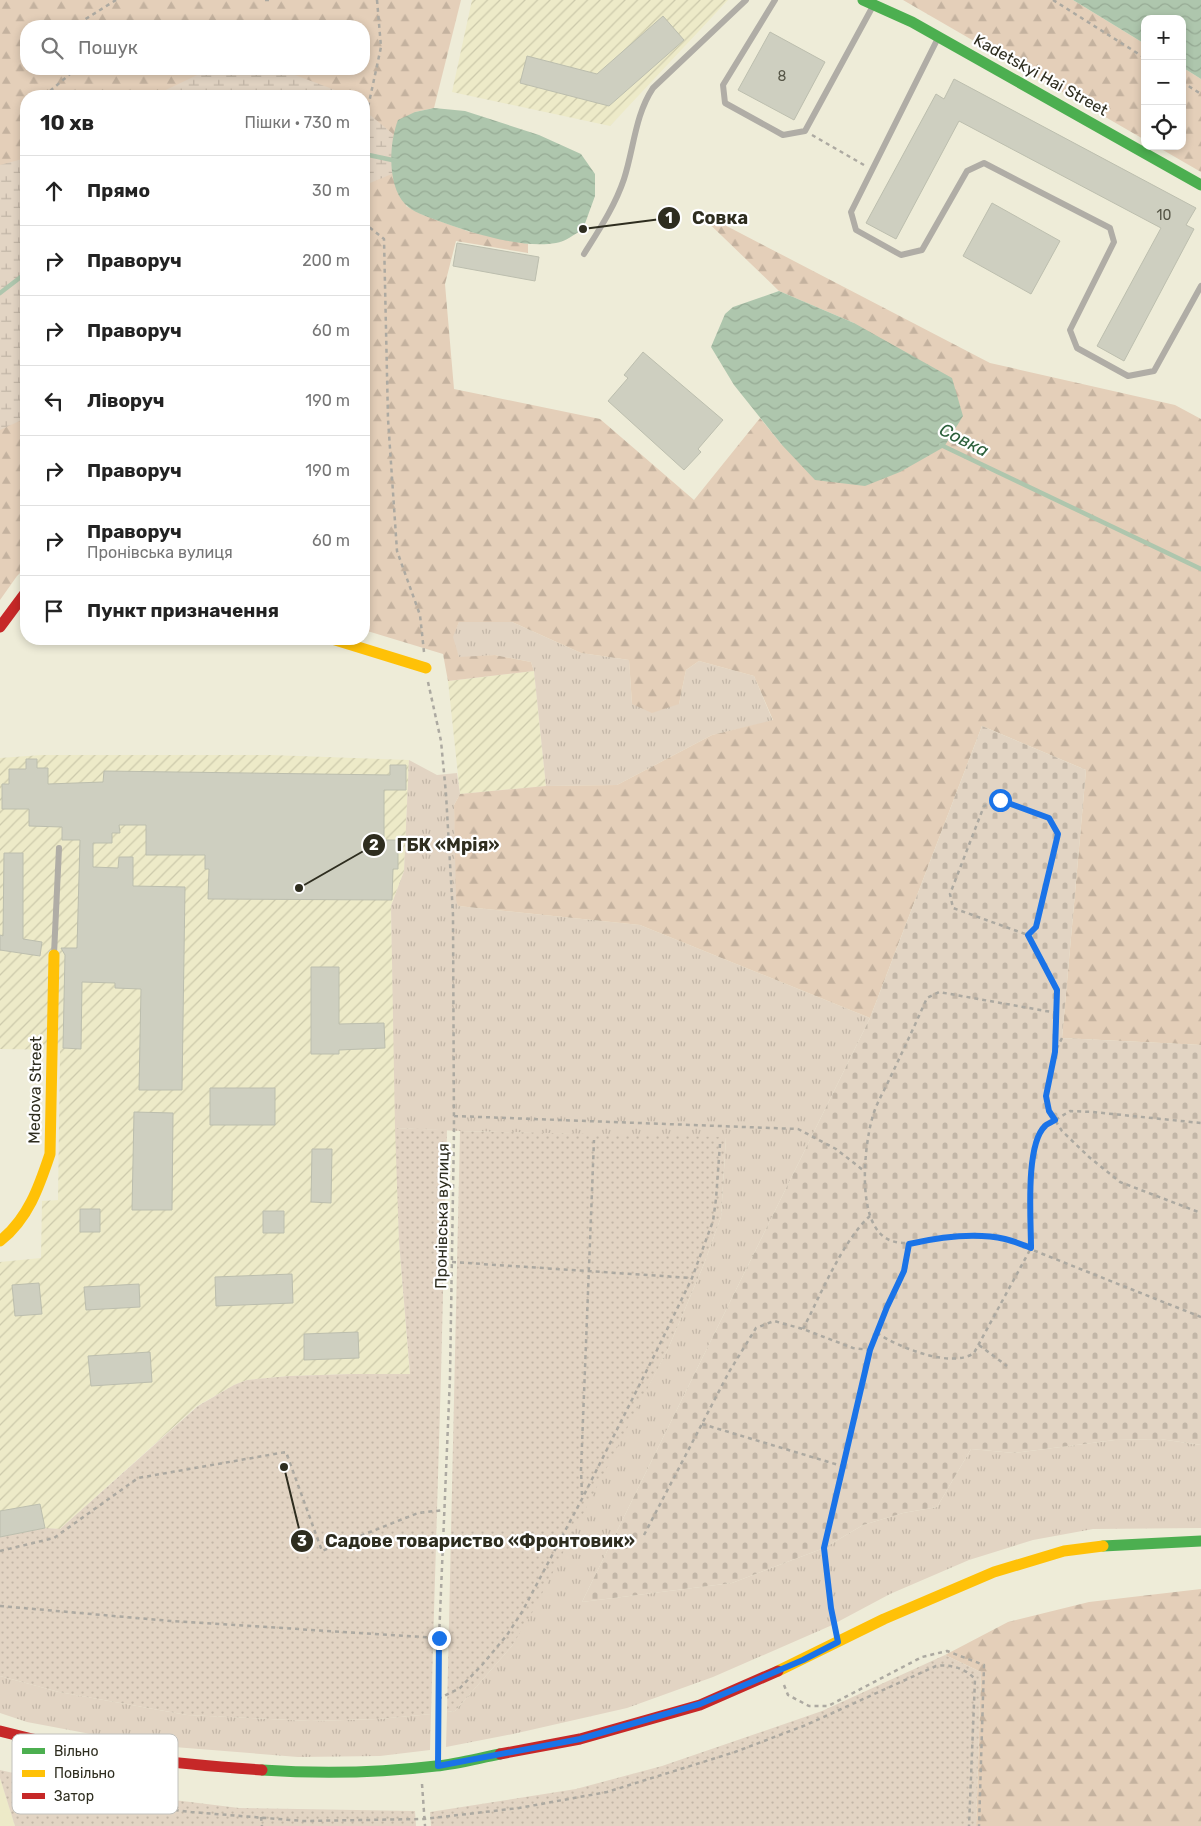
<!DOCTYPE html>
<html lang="uk">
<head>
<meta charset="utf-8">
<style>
  body { margin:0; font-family:Rubik,sans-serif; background:#f2f2f2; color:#222 }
  .controls { position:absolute; right:15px; top:15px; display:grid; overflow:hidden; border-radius:10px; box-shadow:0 2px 8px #0003 }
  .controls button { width:45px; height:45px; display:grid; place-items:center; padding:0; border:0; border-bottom:1px solid #e0e0e0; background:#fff; color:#222; font:25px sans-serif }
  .stop { position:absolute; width:15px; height:15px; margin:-11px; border:4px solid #1a73e8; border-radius:50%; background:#fff }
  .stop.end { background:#1a73e8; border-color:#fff; box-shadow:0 1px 5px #0008 }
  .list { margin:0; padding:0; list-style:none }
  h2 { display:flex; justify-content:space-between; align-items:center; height:65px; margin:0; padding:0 20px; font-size:21px }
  h2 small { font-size:16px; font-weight:400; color:#767676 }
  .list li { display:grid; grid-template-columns:32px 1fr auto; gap:15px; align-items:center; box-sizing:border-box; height:70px; padding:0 20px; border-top:1px solid #e0e0e0 }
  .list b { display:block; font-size:19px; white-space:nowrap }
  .list p { margin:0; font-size:16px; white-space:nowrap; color:#767676 }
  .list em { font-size:16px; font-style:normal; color:#767676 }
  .icon { flex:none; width:28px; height:28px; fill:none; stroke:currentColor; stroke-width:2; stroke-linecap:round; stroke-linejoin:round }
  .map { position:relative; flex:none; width:1201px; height:1826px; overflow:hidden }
  .search { position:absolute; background:#fff; box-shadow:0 2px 8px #0003; left:20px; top:20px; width:350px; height:55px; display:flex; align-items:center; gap:12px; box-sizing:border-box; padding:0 18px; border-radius:20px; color:#767676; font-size:19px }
  .panel { position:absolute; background:#fff; box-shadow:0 2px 8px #0003; left:20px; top:90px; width:350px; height:555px; border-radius:20px }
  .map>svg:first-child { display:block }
</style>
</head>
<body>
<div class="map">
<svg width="1201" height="1826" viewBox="0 0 1201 1826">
  <defs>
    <pattern id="industrial-furrows" width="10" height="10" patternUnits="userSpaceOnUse" patternTransform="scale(1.25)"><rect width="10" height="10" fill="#edeac8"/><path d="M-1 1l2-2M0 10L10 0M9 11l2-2" fill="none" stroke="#ccc9ab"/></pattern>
    <pattern id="grass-tufts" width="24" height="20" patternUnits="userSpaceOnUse" patternTransform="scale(1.25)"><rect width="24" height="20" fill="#e2d4c3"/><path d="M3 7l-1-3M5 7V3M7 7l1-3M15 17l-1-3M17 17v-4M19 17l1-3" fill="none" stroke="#c2b6a7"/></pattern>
    <pattern id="forest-firs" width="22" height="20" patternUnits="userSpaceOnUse" patternTransform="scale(1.25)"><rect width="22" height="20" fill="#e4cfb9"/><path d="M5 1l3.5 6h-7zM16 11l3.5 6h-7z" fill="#c4b29f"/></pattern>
    <pattern id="wetland-marsh" width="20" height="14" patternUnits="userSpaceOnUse" patternTransform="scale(1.25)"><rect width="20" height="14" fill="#e2d4c3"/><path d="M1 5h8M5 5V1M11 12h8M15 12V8" fill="none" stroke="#c2b6a7"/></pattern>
    <pattern id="cemetery-stones" width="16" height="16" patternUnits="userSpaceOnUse" patternTransform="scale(1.25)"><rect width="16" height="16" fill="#e2d4c3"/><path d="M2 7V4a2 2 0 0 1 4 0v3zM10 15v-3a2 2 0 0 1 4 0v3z" fill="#c2b6a7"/></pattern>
    <pattern id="garden-dots" width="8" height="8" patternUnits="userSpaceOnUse" patternTransform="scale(1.25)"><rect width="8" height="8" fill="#e2d4c3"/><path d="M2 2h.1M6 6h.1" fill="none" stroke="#c2b6a7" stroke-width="1.8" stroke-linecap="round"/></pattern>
    <pattern id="water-waves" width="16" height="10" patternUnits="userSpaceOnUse" patternTransform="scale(1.25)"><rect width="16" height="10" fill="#aec6ad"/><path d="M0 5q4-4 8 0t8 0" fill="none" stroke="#96aa94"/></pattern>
  </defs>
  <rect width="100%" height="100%" fill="#eeecd8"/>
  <path fill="#edeac8" d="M0 1778 15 1826H0Z"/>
  <path fill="url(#industrial-furrows)" d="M472 0H728L610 126 452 92Z
    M534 671 546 786 460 794 448 681Z
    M42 755H271L409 760 404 871 391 906 399 1241 410 1375 352 1374 290 1376 247 1380 234 1385 197 1406 60 1529 45 1528 0 1535V1262L41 1258 42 1201 58 1200 60 1050 0 1049V758Z"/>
  <path fill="url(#grass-tufts)" d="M459 622H512L581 653 629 660 632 704H679L686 670 699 661 754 676 773 721 712 735 617 785 546 786 534 671 531 662 495 655 459 658 452 637Z
    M409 760 437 775 457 773 460 794 454 805 458 906 640 925 870 1018 582 1602 732 1583 824 1548 863 1525 903 1513 937 1507 971 1449 1014 1453 1115 1440 1160 1439 1201 1445V1528L1093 1529 1033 1540 969 1560 890 1594 830 1626 713 1677 627 1708 513 1734 446 1747 447 1712 455 1711 512 1646 668 1349 704 1264 721 1217 726 1138 460 1131 395 1128 391 906 404 871Z
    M0 1676 59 1692 187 1715 311 1721 379 1719 431 1714 430 1750 380 1756 298 1757 149 1745 27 1722 0 1713Z"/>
  <path fill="url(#forest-firs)" fill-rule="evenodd" d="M0 0H461L434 108 415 112 406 206 423 215 470 232 528 244V253L456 241 445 284 454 389 600 419 694 500 760 418 782 445 854 323 779 291 694 209 990 363 1175 405 1201 419V1045L1062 1038 1086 770 982 726 870 1018 640 925 458 906 456 900 454 805 460 794 546 786 617 785 712 735 773 720 754 676 699 661 686 670 679 704 652 713 632 704 629 660 581 653 512 622H459L453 637 459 657 495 655 531 662 534 671 448 681 443 654 364 630V96H26V567L17 576 0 600ZM26 26H364V69H26Z
    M903 0H1073L1145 44V140Z
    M1182 67 1201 79V172L1156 146H1182Z
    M1201 1589V1826H976L981 1672 945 1655 1008 1622 1089 1602Z"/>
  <path fill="url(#wetland-marsh)" d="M210 69H279L335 90 344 96H153Z
    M364 110 393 134 392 174 365 185H364Z
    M26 158V418L0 430V165Z"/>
  <path fill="url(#cemetery-stones)" d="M982 726 1086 770 1062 1038 1201 1045V1445L1160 1439 1115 1440 1014 1453 971 1449 937 1507 903 1513 863 1525 824 1548 732 1583 582 1602 870 1018Z"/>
  <path fill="url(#garden-dots)" d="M395 1128 447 1130 441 1375 431 1714 379 1719 311 1721 187 1715 59 1692 0 1676V1535L45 1528 60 1529 198 1406 234 1385 247 1380 290 1376 352 1374H410L399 1241Z
    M460 1131 726 1137 721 1217 704 1264 668 1349 532 1613 512 1646 455 1711 447 1712Z
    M945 1655 981 1672 976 1826H431L430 1812 576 1789 662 1766 822 1711Z
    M0 1770 84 1789 239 1808 415 1811 416 1826H15L0 1778Z"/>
  <path fill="url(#water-waves)" d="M1073 0H1201V79L1182 67V19H1145V44Z
    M434 108 465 111 539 135 581 154 595 174V196L583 229C575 234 565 242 556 243 521 249 468 232 436 220 426 216 412 212 405 204 387 185 389 143 398 120L415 112Z
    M779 291 854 323 952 378 963 416 944 447 900 472 865 486 815 480 782 445 734 385 711 347 725 314 733 307Z"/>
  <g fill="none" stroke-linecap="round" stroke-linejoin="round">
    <path stroke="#aec6ad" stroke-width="4.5" d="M364 154 397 161
      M0 293 26 273
      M941 445 1201 569"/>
  </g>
  <path fill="#cecfc0" stroke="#bcbeae" d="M663 16 684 40 609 106 520 83 527 56 597 74Z
    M770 32 825 62 794 120 738 90Z
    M954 79 1196 208 1186 225 1194 229 1124 361 1097 346 1161 228 959 121 896 239 866 223 936 94 944 99Z
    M992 203 1060 241 1031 294 963 256Z
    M457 243 539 257 535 281 453 266Z
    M643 352 723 420 698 449 701 452 684 470 608 401 628 378 624 375Z
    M26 759H37V768H48V784L103 782 104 771 390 775V765H406V790H384V840H398V869H393L392 900 208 899 209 869H205V855H146V825H119L120 833H112V843H93V867L118 868 119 857H133V886L185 887 182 1090H139L141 989 115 988V983L82 982 81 1049 63 1048 65 955 61 948H77L80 840H62V827L29 826V809H2V784H9V769H26Z
    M4 853H23V939L42 942 40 956 0 950V935L3 936Z
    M311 967H339V1024L384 1023 385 1048 339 1050V1054H311Z
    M210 1088H275V1125H210Z
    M134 1112 173 1113 172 1210H132Z
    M312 1149H332L331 1203 311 1202Z
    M80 1209H100V1232H80Z
    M263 1211H284V1233H263Z
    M292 1274 293 1303 216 1306 215 1277Z
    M39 1283 42 1314 15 1316 12 1285Z
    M139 1284 140 1307 86 1310 84 1287Z
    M358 1332 359 1358 304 1360V1334Z
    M150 1352 152 1382 91 1386 88 1356Z
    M40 1504 45 1528 0 1537V1511Z"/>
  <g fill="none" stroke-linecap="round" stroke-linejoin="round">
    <path stroke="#aca9a1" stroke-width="2.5" stroke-dasharray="4 4" stroke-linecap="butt" d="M265 0H272
      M377 0 381 47 367 112 364 223 384 239 388 419 397 551 420 615 424 652
      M1053 0 1145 58
      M83 26 84 20 116 0
      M1182 82 1201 94
      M44 96 76 69
      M812 135 864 165
      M26 141V136
      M428 682 441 741 446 794 453 915 454 1131 450 1377 439 1638 438 1750
      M1028 935 1036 927 1058 834 1049 818 1000 800 984 806 950 894 953 908 1028 935 1057 990 1055 1052
      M1057 1013 939 992 927 998C915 1025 902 1053 889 1080 883 1093 875 1106 872 1119 864 1148 855 1229 892 1241 912 1248 949 1235 971 1235 982 1235 994 1238 1005 1239L1201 1317
      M1062 1038 1055 1052 1046 1096 1049 1111 1062 1131 1089 1157 1120 1182 1201 1213
      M454 1116 798 1129 836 1149 863 1170
      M452 1262 692 1278
      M803 1329C820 1296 843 1240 870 1216
      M877 1333C898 1347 951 1369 974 1353L1031 1248V1174L1035 1142 1044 1127 1070 1111 1093 1112 1201 1123
      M979 1345 1007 1366
      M702 1424 842 1466
      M582 1495 581 1470 594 1140
      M644 1535 729 1372 756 1328 774 1321 803 1329 853 1348 870 1350
      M0 1551 54 1538 138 1478 286 1452 322 1551 418 1513 444 1510
      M0 1606 171 1621 439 1638
      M835 1626 831 1608 824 1548 870 1350 887 1307 904 1271 909 1244
      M784 1685 788 1695 809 1706H828L922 1657 947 1651 984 1665 979 1826
      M438 1699 460 1688 482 1665 507 1635 522 1612 583 1497 657 1350 692 1278 713 1221 716 1199 720 1144
      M17 1784 92 1800 191 1812 303 1821 424 1819 519 1808 607 1792 735 1752 806 1725 936 1666C950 1664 965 1668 975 1679L969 1826
      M422 1784 425 1826
      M261 1817 262 1826"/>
    <path stroke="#b0ada6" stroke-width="6" d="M775 0 723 85 725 103 783 135 805 131 873 6
      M938 38 851 212 856 230 901 255 922 250 967 171 984 163 1110 228 1114 242 1070 330 1077 348 1128 376 1154 371 1201 286
      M584 254C599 230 615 206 624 179 634 148 635 115 653 88L746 0
      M54 954 59 848"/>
    <path stroke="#4caf50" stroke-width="11" d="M863 0 912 22 1201 185
      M1103 1546 1201 1541
      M262 1770C320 1774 378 1773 436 1766 457 1764 479 1758 500 1754"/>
    <path stroke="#ffc107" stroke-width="11" d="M332 639 426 668
      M0 1241C28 1219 39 1187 50 1154L54 955
      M778 1671 884 1619 994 1572 1064 1551 1103 1546"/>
    <path stroke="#c62828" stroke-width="11" d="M0 627 26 592
      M0 1731C86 1754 174 1764 262 1770
      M500 1754 580 1739 700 1705 778 1671"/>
  </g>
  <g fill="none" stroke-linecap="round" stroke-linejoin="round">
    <path stroke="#1a73e8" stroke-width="6" d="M439 1638 438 1766 580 1739 700 1704 803 1660 838 1642 831 1608 824 1548 870 1350 887 1307 904 1271 909 1244C940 1237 974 1232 1005 1239 1014 1241 1023 1245 1031 1248 1031 1220 1025 1145 1045 1126 1047 1124 1052 1122 1055 1120L1049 1111 1046 1096 1055 1052 1057 990 1028 935 1036 927 1058 834 1049 818 1000 800"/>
  </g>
  <g text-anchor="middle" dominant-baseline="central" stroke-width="4.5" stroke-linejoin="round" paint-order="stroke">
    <g font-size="14" fill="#565647">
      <text x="782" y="76">8</text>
      <text x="1164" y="215">10</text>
    </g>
    <g font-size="16" fill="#2e2d1f" stroke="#fff">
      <text transform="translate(1041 75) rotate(29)">Kadetskyi Hai Street</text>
      <text transform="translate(35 1090) rotate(-89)">Medova Street</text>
      <text transform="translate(442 1216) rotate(-89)">Пронівська вулиця</text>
    </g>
    <g font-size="18" font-style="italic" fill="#2b603b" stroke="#fff">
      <text transform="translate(964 440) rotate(27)">Совка</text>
    </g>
  </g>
  <rect x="12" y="1734" width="166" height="80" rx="8" fill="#fff" stroke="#c0c0bc" stroke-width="1"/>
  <rect x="22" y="1748" width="23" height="6" fill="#4caf50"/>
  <rect x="22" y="1770" width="23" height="7" fill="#ffc107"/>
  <rect x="22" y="1793" width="23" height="6" fill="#c62828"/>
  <g font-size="14" fill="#2e2d1f">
    <text x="54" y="1756">Вільно</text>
    <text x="54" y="1778">Повільно</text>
    <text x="54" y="1801">Затор</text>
  </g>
  <path fill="none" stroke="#2e2d1f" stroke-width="2" d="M583 229L669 218M299 888L374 845M284 1467L302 1541"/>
  <g fill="#2e2d1f" stroke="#fff" stroke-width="2">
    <circle cx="583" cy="229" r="5"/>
    <circle cx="299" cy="888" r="5"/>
    <circle cx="284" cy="1467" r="5"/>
    <circle cx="669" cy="218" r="12"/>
    <circle cx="374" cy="845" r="12"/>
    <circle cx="302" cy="1541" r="12"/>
  </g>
  <g font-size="15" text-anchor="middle" font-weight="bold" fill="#fff">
    <text x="669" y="223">1</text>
    <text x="374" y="850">2</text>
    <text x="302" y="1546">3</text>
  </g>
  <g font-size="18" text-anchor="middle" font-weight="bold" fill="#2e2d1f" stroke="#fff" stroke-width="4.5" stroke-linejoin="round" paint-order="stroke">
    <text x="720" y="224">Совка</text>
    <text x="448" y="851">ГБК «Мрія»</text>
    <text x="480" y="1547">Садове товариство «Фронтовик»</text>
  </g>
</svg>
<div class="controls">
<button>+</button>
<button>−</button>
<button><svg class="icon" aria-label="locate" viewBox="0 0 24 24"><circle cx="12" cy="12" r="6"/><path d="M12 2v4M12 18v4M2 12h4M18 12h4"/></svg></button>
</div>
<div class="stop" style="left:1000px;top:800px"></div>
<div class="stop end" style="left:439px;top:1638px"></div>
<div class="search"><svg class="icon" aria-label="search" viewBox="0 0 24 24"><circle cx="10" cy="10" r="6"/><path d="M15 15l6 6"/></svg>Пошук</div>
<section class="panel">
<h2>10 хв<small>Пішки · 730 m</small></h2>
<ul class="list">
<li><svg class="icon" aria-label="ahead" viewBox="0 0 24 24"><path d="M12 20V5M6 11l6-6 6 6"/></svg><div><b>Прямо</b></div><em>30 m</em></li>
<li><svg class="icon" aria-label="right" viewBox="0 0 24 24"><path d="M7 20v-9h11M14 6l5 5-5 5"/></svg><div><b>Праворуч</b></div><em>200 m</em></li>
<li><svg class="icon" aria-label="right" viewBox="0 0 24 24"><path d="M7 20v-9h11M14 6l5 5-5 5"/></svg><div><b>Праворуч</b></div><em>60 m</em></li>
<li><svg class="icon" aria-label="left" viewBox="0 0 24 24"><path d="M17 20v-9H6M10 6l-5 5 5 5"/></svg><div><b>Ліворуч</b></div><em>190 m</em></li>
<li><svg class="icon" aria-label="right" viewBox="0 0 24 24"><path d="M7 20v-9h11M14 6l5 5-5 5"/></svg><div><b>Праворуч</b></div><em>190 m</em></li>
<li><svg class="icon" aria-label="right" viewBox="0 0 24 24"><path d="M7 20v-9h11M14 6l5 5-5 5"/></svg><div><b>Праворуч</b><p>Пронівська вулиця</p></div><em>60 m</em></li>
<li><svg class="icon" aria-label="arrive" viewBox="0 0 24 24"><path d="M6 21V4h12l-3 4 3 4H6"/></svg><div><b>Пункт призначення</b></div></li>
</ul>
</section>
</div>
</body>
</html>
